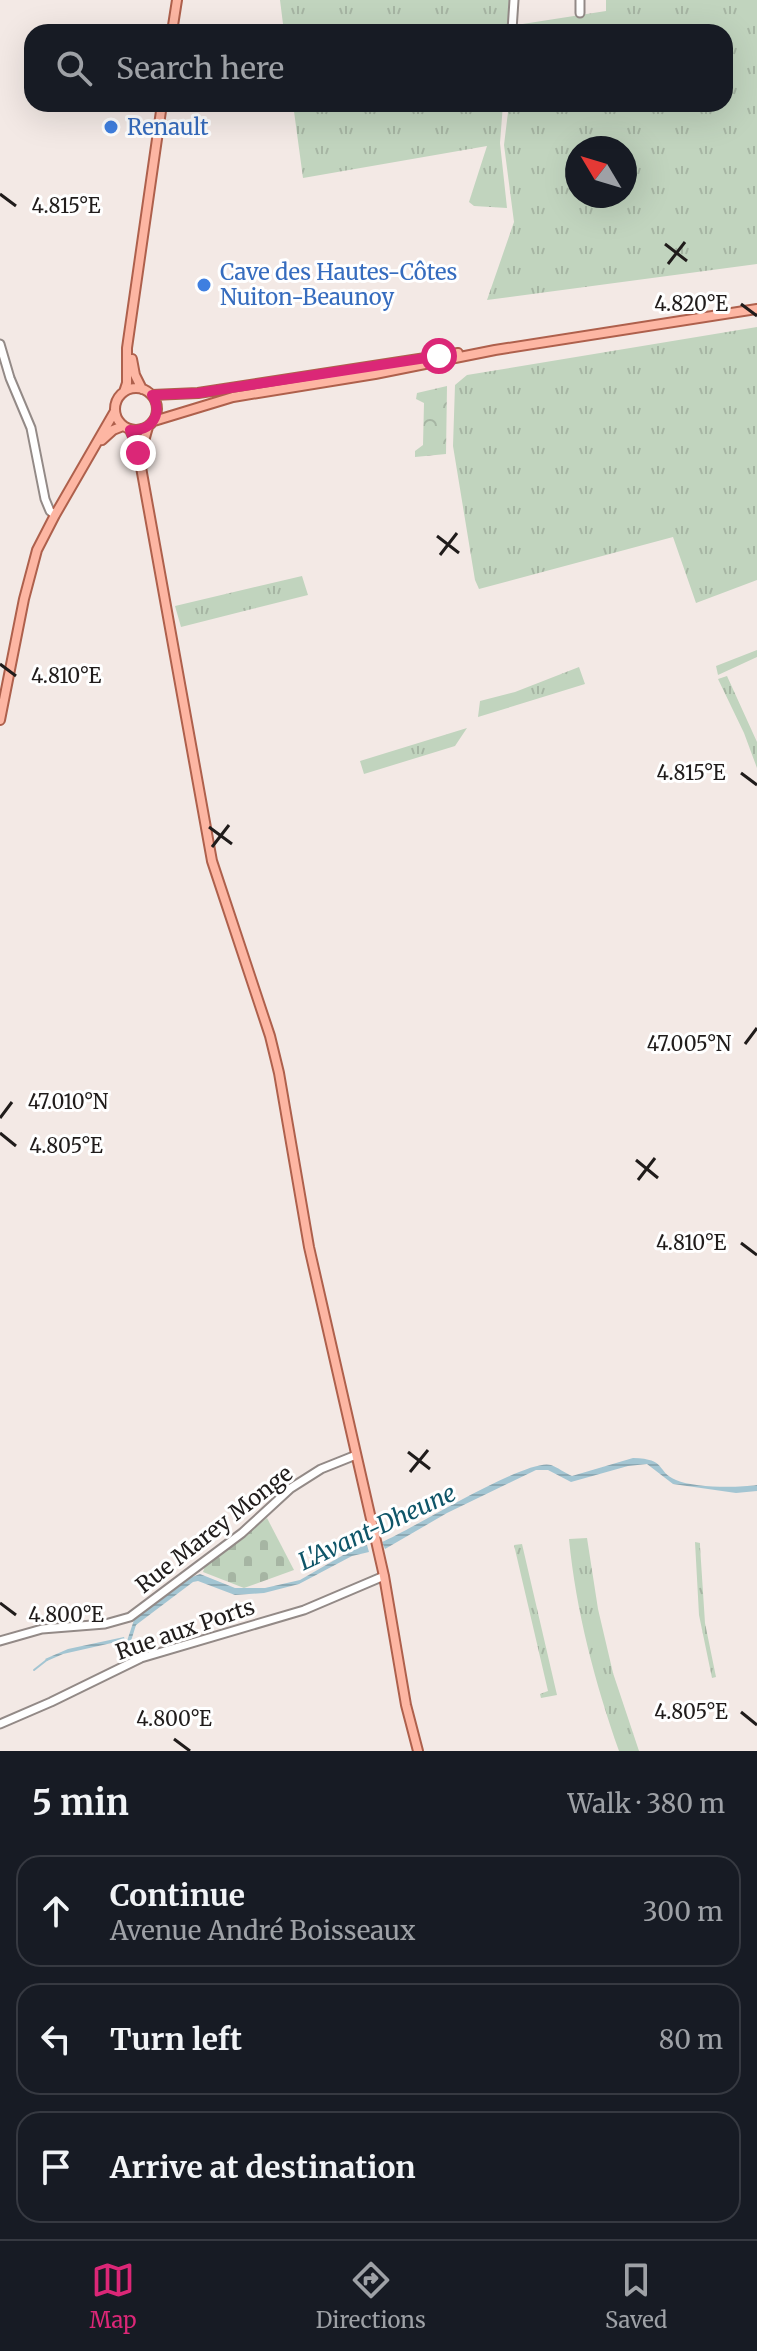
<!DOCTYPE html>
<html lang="en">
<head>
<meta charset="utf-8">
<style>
  body { margin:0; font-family:Merriweather,serif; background:#20242c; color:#f1f3f6 }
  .compass { position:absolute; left:565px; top:136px; width:72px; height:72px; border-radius:50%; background:#171b24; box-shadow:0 8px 32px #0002; rotate:308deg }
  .stop { position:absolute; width:24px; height:24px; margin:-18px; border:6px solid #db2777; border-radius:50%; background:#fff }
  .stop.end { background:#db2777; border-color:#fff; box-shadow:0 2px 8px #0008 }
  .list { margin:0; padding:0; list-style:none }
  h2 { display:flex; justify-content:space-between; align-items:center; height:104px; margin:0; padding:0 32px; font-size:34px }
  h2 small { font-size:26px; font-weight:400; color:#9ea1a6 }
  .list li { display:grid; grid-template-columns:52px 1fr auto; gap:24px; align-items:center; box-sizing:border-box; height:112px; margin:0 16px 16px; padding:0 16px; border:2px solid #363941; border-radius:24px }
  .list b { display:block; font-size:30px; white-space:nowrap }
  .list p { margin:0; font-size:26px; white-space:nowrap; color:#9ea1a6 }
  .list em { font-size:26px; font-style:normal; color:#9ea1a6 }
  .icon { flex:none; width:44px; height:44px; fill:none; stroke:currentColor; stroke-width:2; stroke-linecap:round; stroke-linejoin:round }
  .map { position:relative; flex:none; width:757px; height:1751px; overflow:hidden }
  .search { position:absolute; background:#171b24; box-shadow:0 8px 32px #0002; left:24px; right:24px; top:24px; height:88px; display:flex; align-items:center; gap:20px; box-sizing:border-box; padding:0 28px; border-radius:24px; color:#9ea1a6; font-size:30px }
  .sheet { height:488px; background:#171b24 }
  nav { display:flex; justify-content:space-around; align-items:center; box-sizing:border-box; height:112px; border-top:2px solid #363941; background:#171b24; font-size:22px; color:#9ea1a6 }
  nav a { display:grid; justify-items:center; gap:4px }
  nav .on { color:#db2777 }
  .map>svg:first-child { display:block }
</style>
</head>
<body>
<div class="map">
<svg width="757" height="1751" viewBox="0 0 757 1751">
  <defs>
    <pattern id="grass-tufts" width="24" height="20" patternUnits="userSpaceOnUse" patternTransform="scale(2)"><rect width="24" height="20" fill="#c1d4be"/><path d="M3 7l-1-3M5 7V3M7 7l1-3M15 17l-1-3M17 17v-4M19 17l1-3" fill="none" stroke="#a6b5a3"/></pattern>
    <pattern id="forest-crowns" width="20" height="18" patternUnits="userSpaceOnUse" patternTransform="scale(2)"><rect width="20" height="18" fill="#c1d4be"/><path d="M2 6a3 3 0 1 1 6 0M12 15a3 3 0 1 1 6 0" fill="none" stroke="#a6b5a3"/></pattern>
    <pattern id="cemetery-stones" width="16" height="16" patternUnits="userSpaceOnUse" patternTransform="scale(2)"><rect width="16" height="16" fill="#c1d4be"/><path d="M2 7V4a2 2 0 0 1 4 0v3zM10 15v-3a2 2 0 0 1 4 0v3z" fill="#a6b5a3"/></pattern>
    <pattern id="water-rules" width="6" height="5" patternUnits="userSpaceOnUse" patternTransform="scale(2)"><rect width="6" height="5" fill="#a3c5d2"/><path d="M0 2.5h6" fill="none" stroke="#8ca9b4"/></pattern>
  </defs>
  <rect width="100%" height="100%" fill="#f3e9e5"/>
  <path fill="url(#grass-tufts)" fill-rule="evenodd" d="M280 0H509L507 32H284Z
    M606 0H757V264L487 300 514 222 504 145 509 104H725V32H516V25L606 11ZM577 148H625V196H577Z
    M293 104H503L500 143 507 208 474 206 469 202 487 146 303 178Z
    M757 327V580L696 603 673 537 479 589 475 580 453 446 455 385 467 375Z
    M302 576 308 595 181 627 175 606Z
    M757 650V657L718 675 716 666Z
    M579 667 585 684 478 717 480 701 515 692Z
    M727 676 757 742V768L744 733 718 679Z
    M467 728 455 746 364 774 360 761Z
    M587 1538 598 1609 613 1673 639 1751H619C595 1683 576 1611 569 1539Z
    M695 1542 700 1543V1546L705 1623 716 1677 712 1678 699 1615Z
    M522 1544 557 1695 541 1698 540 1694 548 1691 514 1545Z"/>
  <path fill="url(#forest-crowns)" d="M447 386 446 454 415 457V451L423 445 424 403 416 399 417 393Z"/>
  <path fill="url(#cemetery-stones)" d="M267 1518 294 1570 244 1588 203 1572 205 1566Z"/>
  <path fill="url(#water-rules)" d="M633 1458C668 1459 655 1471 676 1480 694 1488 737 1488 757 1485V1491L736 1493 673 1484 647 1464 628 1466 571 1482 548 1470H536L447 1513 385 1549 382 1542C411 1530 528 1457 551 1465 557 1467 565 1473 572 1476Z
    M367 1545 369 1552 352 1556 299 1584 264 1593 235 1595 198 1581 193 1582 136 1625 131 1641H127L134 1620 192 1577 200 1574 235 1588H265L300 1580 352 1550Z
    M124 1637 125 1640 63 1654 47 1661 45 1659 68 1649Z"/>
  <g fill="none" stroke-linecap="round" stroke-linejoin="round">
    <path stroke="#a3c5d2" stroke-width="2" d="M34 1670 48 1659"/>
    <defs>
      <path id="minor" d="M580 13V0
        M512 30 514 0
        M0 344 10 378 31 428 45 499 50 511 55 515
        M0 1641 42 1629 105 1624 130 1617 242 1533 291 1488 321 1469 356 1455
        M0 1724 51 1702 141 1658 304 1610 384 1576"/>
      <path id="major" d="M172 32 177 0
        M132 359 135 375 142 389
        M115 409a21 21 0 1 1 42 0a21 21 0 1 1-42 0Z
        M124 392 127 383V348L162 104
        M152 395 198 393 458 353
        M154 421 233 397 375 374 495 350 757 309
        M130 430 137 445 212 861 270 1036 279 1073 309 1247 384 1576 406 1705 418 1751
        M102 440 113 430 123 426
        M144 464V441L148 427
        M0 720 24 599 37 550 55 515 115 411"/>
    </defs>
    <use href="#minor" stroke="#938a87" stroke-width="11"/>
    <use href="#major" stroke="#ae604c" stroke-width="12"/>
    <use href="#minor" stroke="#fff" stroke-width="7"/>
    <use href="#major" stroke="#fdb6a3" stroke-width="8"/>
  </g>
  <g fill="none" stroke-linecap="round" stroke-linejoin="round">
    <path stroke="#db2777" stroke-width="10" d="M138 453 130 430C151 432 164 414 152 395L198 393 439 356"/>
  </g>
  <path fill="none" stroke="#201c1b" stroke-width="3" d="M0 194 16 206M665 244 687 261M668 264 685 242M741 304 757 316M437 536 459 553M440 555 457 533M0 664 16 676M741 773 757 785M209 827 232 844M212 847 229 825M745 1044 757 1028M0 1118 12 1102M0 1133 16 1146M636 1160 658 1178M638 1180 655 1158M741 1243 757 1255M408 1452 430 1469M410 1472 428 1450M0 1603 16 1615M741 1712 757 1725M174 1739 190 1751"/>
  <g fill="#3f7fe0" stroke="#fff" stroke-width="3">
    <circle cx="111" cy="127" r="8"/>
    <circle cx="204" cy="285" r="8"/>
  </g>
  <g text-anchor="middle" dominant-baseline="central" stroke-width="6" stroke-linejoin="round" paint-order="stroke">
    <g font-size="22" fill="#366cbe" stroke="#fff" text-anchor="start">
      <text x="127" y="127">Renault</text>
      <text x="220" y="272">Cave des Hautes-Côtes<tspan x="220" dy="25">Nuiton-Beaunoy</tspan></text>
    </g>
    <g font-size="22" fill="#201c1b" stroke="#fff">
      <text transform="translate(214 1529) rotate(-38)">Rue Marey Monge</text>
      <text transform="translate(185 1629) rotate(-19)">Rue aux Ports</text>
    </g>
    <g font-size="24" font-style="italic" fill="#0f5568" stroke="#fff">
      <text transform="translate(377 1527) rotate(-25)">L'Avant-Dheune</text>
    </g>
  </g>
  <g font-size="20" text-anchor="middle" fill="#201c1b" stroke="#fff" stroke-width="6" stroke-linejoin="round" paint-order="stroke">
    <text x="66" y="213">4.815°E</text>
    <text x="691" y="311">4.820°E</text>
    <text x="66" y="683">4.810°E</text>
    <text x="691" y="780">4.815°E</text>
    <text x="689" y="1051">47.005°N</text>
    <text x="68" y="1109">47.010°N</text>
    <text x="66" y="1153">4.805°E</text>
    <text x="691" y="1250">4.810°E</text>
    <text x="66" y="1622">4.800°E</text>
    <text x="691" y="1719">4.805°E</text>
    <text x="174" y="1726">4.800°E</text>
  </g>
</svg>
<svg class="compass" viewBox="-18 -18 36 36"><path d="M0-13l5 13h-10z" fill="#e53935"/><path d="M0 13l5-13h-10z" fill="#9ea1a6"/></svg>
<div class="stop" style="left:439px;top:356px"></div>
<div class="stop end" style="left:138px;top:453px"></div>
<div class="search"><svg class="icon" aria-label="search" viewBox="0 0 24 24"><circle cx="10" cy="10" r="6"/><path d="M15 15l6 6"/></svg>Search here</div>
</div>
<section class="sheet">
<h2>5 min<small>Walk · 380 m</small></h2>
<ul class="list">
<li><svg class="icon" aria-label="ahead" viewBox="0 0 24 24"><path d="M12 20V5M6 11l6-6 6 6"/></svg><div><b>Continue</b><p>Avenue André Boisseaux</p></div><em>300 m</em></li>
<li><svg class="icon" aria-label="left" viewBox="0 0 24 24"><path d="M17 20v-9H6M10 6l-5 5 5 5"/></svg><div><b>Turn left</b></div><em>80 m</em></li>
<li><svg class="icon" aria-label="arrive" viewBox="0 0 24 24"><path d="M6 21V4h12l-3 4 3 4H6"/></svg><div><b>Arrive at destination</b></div></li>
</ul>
</section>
<nav>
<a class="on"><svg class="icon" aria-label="map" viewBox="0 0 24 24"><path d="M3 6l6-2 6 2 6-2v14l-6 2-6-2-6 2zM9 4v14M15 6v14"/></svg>Map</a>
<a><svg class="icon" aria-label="directions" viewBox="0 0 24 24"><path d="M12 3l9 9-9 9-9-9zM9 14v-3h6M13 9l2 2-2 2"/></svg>Directions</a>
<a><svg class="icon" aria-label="saved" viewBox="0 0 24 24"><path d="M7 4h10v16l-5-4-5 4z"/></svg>Saved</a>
</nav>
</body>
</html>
